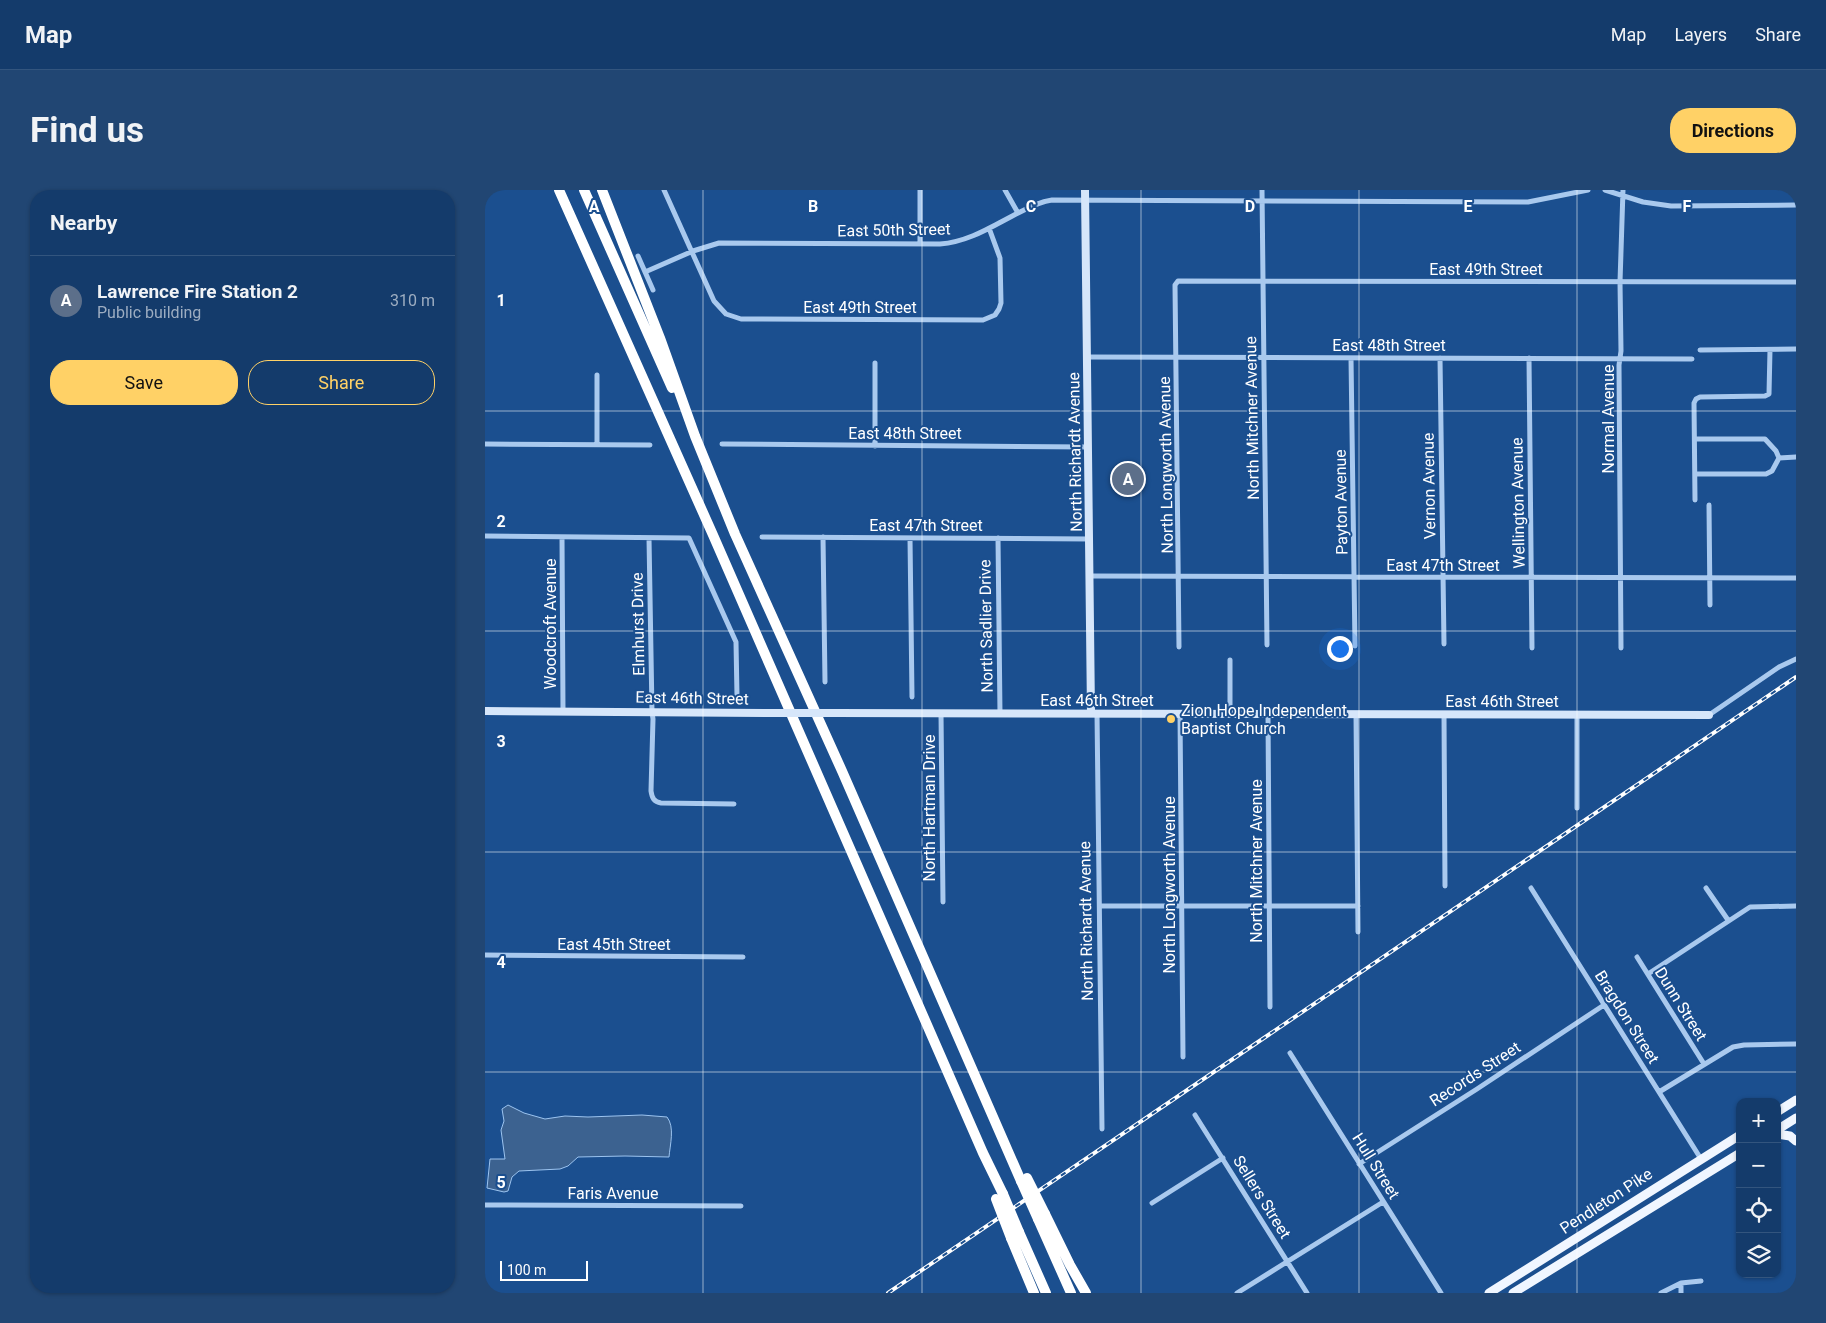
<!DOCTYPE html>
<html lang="en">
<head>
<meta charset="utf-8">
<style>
  body { margin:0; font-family:Roboto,sans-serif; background:#214673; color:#f1f3f6 }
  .controls { position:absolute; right:15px; bottom:15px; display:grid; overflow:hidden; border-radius:10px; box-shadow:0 1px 4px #0004 }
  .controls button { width:45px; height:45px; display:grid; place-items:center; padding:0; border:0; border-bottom:1px solid #33557e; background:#143b6b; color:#f1f3f6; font:25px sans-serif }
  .scale { position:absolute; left:15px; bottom:12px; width:88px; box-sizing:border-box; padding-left:5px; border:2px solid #fff; border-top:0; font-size:14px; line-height:18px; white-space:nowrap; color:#fff; -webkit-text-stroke:4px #1b4f8f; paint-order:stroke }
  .you { position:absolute; left:854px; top:458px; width:18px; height:18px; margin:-12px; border:4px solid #fff; border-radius:50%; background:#1a73e8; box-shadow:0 0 0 8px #1a73e833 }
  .badge { display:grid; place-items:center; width:32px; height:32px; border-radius:50%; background:#ffd166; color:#fff; font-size:16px; font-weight:700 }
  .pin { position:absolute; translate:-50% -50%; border:2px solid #fff; box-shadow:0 1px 5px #0006 }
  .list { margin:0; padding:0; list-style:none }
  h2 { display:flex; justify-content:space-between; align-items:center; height:65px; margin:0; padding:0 20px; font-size:21px }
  h2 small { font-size:16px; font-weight:400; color:#9dadc1 }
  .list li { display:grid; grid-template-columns:32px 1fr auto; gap:15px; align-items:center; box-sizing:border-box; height:90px; padding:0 20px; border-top:1px solid #33557e }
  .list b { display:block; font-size:19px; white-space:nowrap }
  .list p { margin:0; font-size:16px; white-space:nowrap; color:#9dadc1 }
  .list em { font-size:16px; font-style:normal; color:#9dadc1 }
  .actions { display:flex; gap:10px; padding:15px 20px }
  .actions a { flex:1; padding:11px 0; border:1px solid #ffd166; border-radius:20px; text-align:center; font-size:18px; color:#ffd166 }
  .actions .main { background:#ffd166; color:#111 }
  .icon { flex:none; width:28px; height:28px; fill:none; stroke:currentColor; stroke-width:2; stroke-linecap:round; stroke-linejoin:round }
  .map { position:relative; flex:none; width:1311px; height:1103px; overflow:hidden; border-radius:20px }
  header { display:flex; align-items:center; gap:30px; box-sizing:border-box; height:70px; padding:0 25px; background:#143b6b; border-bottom:1px solid #33557e }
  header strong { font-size:24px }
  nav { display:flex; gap:28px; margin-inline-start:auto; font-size:18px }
  .intro { display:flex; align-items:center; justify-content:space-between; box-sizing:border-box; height:120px; padding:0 30px }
  h1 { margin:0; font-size:35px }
  .button { padding:12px 22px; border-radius:20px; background:#ffd166; color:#111; font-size:18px; font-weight:700 }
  main { display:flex; gap:30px; padding:0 30px }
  aside { flex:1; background:#143b6b; border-radius:20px; box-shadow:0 1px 4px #0004 }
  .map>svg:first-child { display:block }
</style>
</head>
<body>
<header>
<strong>Map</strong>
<nav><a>Map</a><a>Layers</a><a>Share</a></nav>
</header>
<div class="intro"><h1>Find us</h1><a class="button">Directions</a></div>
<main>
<aside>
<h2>Nearby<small></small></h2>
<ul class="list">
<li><span class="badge" style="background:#5c6f8a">A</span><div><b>Lawrence Fire Station 2</b><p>Public building</p></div><em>310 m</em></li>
</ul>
<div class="actions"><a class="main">Save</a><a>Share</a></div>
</aside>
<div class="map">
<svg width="1311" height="1103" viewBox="0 0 1311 1103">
  <rect width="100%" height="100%" fill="#1b4f8f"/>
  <path fill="#3c6290" stroke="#9cc4f0" d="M23 915 39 923 60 929 80 926 103 927 157 925 182 927C190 937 185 955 184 967L140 966 93 967 83 976 75 979 34 981 27 987 23 1001 19 1002 2 998 5 969H20L16 940 19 931 17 919Z"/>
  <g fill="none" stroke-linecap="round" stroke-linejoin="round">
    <path stroke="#a9c9ee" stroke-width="5" d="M179 0 229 111 241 124 256 129 498 130 510 125 514 119 516 113 515 68 504 38
      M435 0V54
      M520 0 533 23
      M777 0 782 455
      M1120 0 1158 12 1186 16 1311 15
      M153 66 168 100
      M160 82 208 61 234 53 455 54C483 52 506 37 531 24 543 18 553 12 567 10L1043 12 1103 0
      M1215 160 1311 159
      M602 167 1207 169
      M866 168 870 456
      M955 168 959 454
      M1044 168 1047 458
      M390 173V256
      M112 185V254
      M1210 249H1280L1291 261 1294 268 1311 267
      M0 254 165 255
      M237 254 603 257
      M1210 284H1281L1287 281 1294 268
      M1210 310 1209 213 1211 209 1215 207 1280 206 1284 204 1285 160
      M1224 315 1225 415
      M0 346 204 348 251 452 252 506
      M77 347 78 521
      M277 347 605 349
      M338 347 340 492
      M164 348 167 522 168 529 166 601C167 608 169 612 176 613L249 614
      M425 348 427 507
      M513 348 515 524
      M605 386 1311 388
      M694 457 690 95 693 91 1311 92
      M1136 458 1134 175 1136 161 1135 92 1138 0
      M456 523 458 712
      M612 523 617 939
      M695 523 698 867
      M745 524V470
      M783 524 785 817
      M871 524 873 742
      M959 524 960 696
      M1224 525 1294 477 1311 469
      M1092 618V525
      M1046 698 1216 969
      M1221 698 1243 730
      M615 716H873
      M0 765 258 767
      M1152 767 1219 874
      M1163 784 1265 717 1311 716
      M805 863 956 1103
      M1174 902 1248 857 1259 855 1311 854
      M710 925 822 1103
      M874 974 992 899 1119 815
      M667 1013 738 968
      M0 1015 256 1016
      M1196 1093V1103
      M752 1103 898 1012
      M1176 1103 1196 1093 1216 1091"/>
    <path stroke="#d6e6fa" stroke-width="8" d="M600 0 606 523
      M0 521 286 523
      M351 523 1224 525"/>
    <path stroke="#f0f6ff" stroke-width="9" d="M1292 922 1311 910
      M1292 940 1311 928
      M1292 944 1305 946 1311 951
      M1004 1103 1255 945
      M1028 1103 1255 963"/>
    <path stroke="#fff" stroke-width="10" d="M74 0 228 345 498 963 518 1004
      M99 0 187 198
      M117 0 175 148 210 246 250 344 357 581 536 991
      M560 1024 585 1075 601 1103
      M553 1029 586 1103
      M534 1042 561 1103
      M526 1048 549 1103"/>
    <defs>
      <path id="rail" d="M403 1103 1311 487"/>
    </defs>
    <use href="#rail" stroke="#fff" stroke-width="4"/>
    <use href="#rail" stroke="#1b4f8f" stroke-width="2" stroke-dasharray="5.5" stroke-linecap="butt"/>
    <path stroke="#d6e6fa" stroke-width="8" d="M286 523H351"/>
    <path stroke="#fff" stroke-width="10" d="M542 988 560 1024
      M536 991 553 1029
      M518 1004 534 1042
      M511 1009 526 1048"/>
  </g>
  <path fill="none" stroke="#fff" stroke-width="1" stroke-opacity="0.55" d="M218 0V1103M437 0V1103M656 0V1103M874 0V1103M1092 0V1103M0 221H1311M0 441H1311M0 662H1311M0 882H1311"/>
  <circle fill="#ffd166" stroke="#1b4f8f" stroke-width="2" cx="686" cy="529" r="5"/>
  <g text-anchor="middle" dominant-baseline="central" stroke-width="4" stroke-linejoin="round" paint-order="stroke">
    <g font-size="16" fill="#fff" stroke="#1b4f8f">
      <text transform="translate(409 40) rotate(-1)">East 50th Street</text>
      <text x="1001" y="79">East 49th Street</text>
      <text x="375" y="117">East 49th Street</text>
      <text x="904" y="155">East 48th Street</text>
      <text transform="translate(767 228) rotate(-91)">North Mitchner Avenue</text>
      <text transform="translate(1123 229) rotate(-90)">Normal Avenue</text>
      <text x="420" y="243">East 48th Street</text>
      <text transform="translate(590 262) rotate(-91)">North Richardt Avenue</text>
      <text transform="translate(681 275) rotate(-91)">North Longworth Avenue</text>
      <text transform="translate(944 296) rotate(-91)">Vernon Avenue</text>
      <text transform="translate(856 312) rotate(-91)">Payton Avenue</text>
      <text transform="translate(1033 313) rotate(-91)">Wellington Avenue</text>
      <text x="441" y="335">East 47th Street</text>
      <text x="958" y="375">East 47th Street</text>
      <text transform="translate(65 434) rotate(-90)">Woodcroft Avenue</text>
      <text transform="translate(153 434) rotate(-91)">Elmhurst Drive</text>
      <text transform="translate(501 436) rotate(-91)">North Sadlier Drive</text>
      <text transform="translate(207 508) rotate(1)">East 46th Street</text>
      <text x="612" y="510">East 46th Street</text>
      <text x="1017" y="511">East 46th Street</text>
      <text transform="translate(444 618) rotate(-90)">North Hartman Drive</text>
      <text transform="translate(771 671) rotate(-90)">North Mitchner Avenue</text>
      <text transform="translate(684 695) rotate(-90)">North Longworth Avenue</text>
      <text transform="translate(601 731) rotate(-91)">North Richardt Avenue</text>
      <text x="129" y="754">East 45th Street</text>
      <text transform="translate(1196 814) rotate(58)">Dunn Street</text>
      <text transform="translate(1142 827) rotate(58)">Bragdon Street</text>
      <text transform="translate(990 884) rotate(-33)">Records Street</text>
      <text transform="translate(891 976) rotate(58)">Hull Street</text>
      <text x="128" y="1003">Faris Avenue</text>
      <text transform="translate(777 1007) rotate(58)">Sellers Street</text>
      <text transform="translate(1121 1011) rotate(-33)">Pendleton Pike</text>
    </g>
    <g font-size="16" fill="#fff" stroke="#1b4f8f" text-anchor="start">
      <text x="696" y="520">Zion Hope Independent<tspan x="696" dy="18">Baptist Church</tspan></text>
    </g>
  </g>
  <g font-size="16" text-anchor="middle" font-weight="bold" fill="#fff" stroke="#1b4f8f" stroke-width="4" stroke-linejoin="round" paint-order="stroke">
    <text x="109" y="22">A</text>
    <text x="328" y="22">B</text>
    <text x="546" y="22">C</text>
    <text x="765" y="22">D</text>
    <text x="983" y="22">E</text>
    <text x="1202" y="22">F</text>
    <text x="16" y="116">1</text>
    <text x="16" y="337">2</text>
    <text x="16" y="557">3</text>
    <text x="16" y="778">4</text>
    <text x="16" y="998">5</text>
  </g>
</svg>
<div class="controls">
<button>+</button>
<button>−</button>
<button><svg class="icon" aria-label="locate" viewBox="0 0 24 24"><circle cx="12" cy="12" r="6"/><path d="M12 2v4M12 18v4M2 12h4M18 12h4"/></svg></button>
<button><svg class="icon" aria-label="layers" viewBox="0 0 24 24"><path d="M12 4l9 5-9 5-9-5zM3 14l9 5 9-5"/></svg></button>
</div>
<div class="scale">100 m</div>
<div class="you"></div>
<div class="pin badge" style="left:643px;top:289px;background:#5c6f8a">A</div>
</div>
</main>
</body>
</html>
